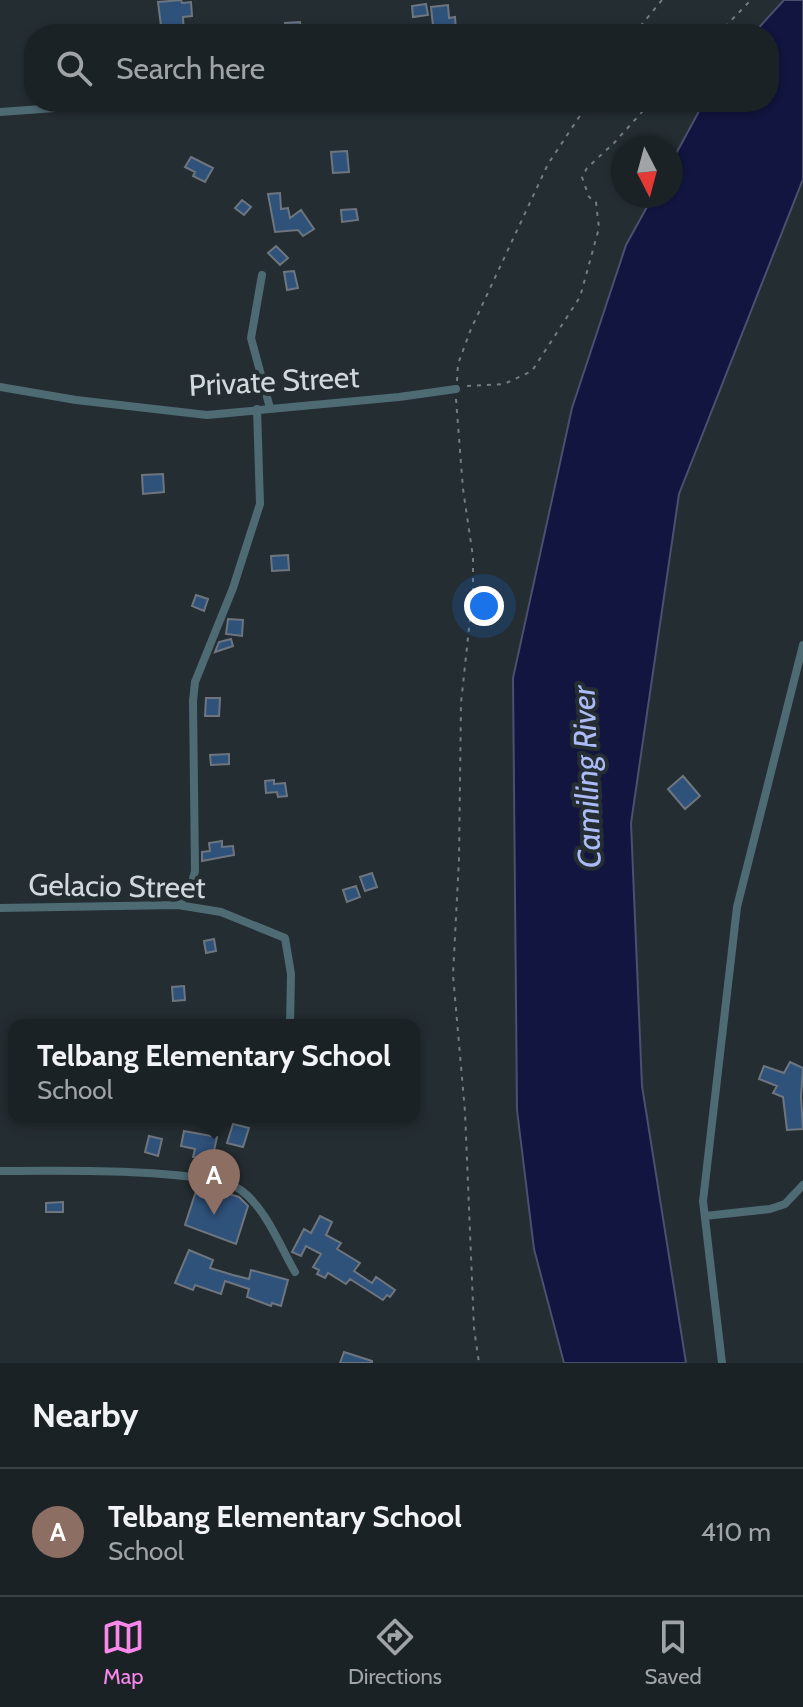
<!DOCTYPE html>
<html lang="en">
<head>
<meta charset="utf-8">
<style>
  body { margin:0; font-family:Cabin,sans-serif; background:#242a2e; color:#f1f3f6 }
  .compass { position:absolute; left:611px; top:136px; width:72px; height:72px; border-radius:50%; background:#1b2226; box-shadow:0 2px 6px #0004; rotate:174deg }
  .you { position:absolute; left:484px; top:606px; width:28px; height:28px; margin:-20px; border:6px solid #fff; border-radius:50%; background:#1a73e8; box-shadow:0 0 0 12px #1a73e833 }
  .badge { display:grid; place-items:center; width:52px; height:52px; border-radius:50%; background:#f888e9; color:#fff; font-size:26px; font-weight:700 }
  .pin { position:absolute; translate:-50% -66px; filter:drop-shadow(0 2px 4px #0008) }
  .pin::after { content:''; position:absolute; top:42px; width:28px; height:24px; background:inherit; clip-path:polygon(0 0,100% 0,50% 100%) }
  .popup { position:absolute; left:8px; top:1019px; width:412px; height:104px; box-sizing:border-box; display:grid; place-content:center; border-radius:16px; background:#1b2226; filter:drop-shadow(0 2px 6px #0005); font-size:26px; white-space:nowrap; color:#a0a4a7 }
  .popup b { font-size:30px; color:#f1f3f6 }
  .popup::after { content:''; position:absolute; left:50%; top:100%; margin-left:-16px; border:16px solid transparent; border-top-color:#1b2226 }
  .list { margin:0; padding:0; list-style:none }
  h2 { display:flex; justify-content:space-between; align-items:center; height:104px; margin:0; padding:0 32px; font-size:34px }
  h2 small { font-size:26px; font-weight:400; color:#a0a4a7 }
  .list li { display:grid; grid-template-columns:52px 1fr auto; gap:24px; align-items:center; box-sizing:border-box; height:128px; padding:0 32px; border-top:2px solid #393f43 }
  .list b { display:block; font-size:30px; white-space:nowrap }
  .list p { margin:0; font-size:26px; white-space:nowrap; color:#a0a4a7 }
  .list em { font-size:26px; font-style:normal; color:#a0a4a7 }
  .icon { flex:none; width:44px; height:44px; fill:none; stroke:currentColor; stroke-width:2; stroke-linecap:round; stroke-linejoin:round }
  .map { position:relative; flex:none; width:803px; height:1363px; overflow:hidden }
  .search { position:absolute; background:#1b2226; box-shadow:0 2px 6px #0004; left:24px; right:24px; top:24px; height:88px; display:flex; align-items:center; gap:20px; box-sizing:border-box; padding:0 28px; border-radius:32px; color:#a0a4a7; font-size:30px }
  .sheet { height:232px; background:#1b2226 }
  nav { display:flex; justify-content:space-around; align-items:center; box-sizing:border-box; height:112px; border-top:2px solid #393f43; background:#1b2226; font-size:22px; color:#a0a4a7 }
  nav a { display:grid; justify-items:center; gap:4px }
  nav .on { color:#f888e9 }
  .map>svg:first-child { display:block }
</style>
</head>
<body>
<div class="map">
<svg width="803" height="1363" viewBox="0 0 803 1363">
  <rect width="100%" height="100%" fill="#242d32"/>
  <path fill="#11153f" stroke="#4b506e" stroke-width="2" d="M784 0H803V179L679 494 631 823 642 1086 686 1363H564L534 1249 517 1110 513 678 572 408 626 245 653 196H671V163L704 102H769V34H753Z"/>
  <path fill="#2f527b" stroke="#6e757e" stroke-width="2" d="M181 0 182 3 191 2 192 16 183 17 184 34H162L158 2Z
    M426 4 428 15 413 17 412 6Z
    M448 5 449 18 455 17 456 30 445 31V25L433 26 431 7Z
    M300 22 301 33 287 34 285 23Z
    M251 25 252 34H225V28Z
    M347 151 349 172 333 173 331 152Z
    M191 157 213 168 205 182 193 176 195 172 185 167Z
    M280 193 281 209 288 208 290 218 301 210 314 229 303 236 298 230 275 232 268 194Z
    M242 200 251 207 244 215 235 208Z
    M356 209 358 220 342 222 341 210Z
    M276 246 288 258 280 265 268 253Z
    M294 271 298 288 287 290 284 272Z
    M163 474 164 492 143 494 142 475Z
    M288 555 289 570 272 571 271 556Z
    M196 595 208 599 204 611 192 606Z
    M228 619 243 620 242 636 226 634Z
    M231 639 233 646 215 652 219 642Z
    M206 698H220L219 716H205Z
    M229 754V764L211 765 210 755Z
    M683 776 700 796 685 809 668 789Z
    M274 780V784L285 783 287 796 278 797 277 792 266 793 265 781Z
    M222 841V847L233 846 234 855 202 861V852L210 851 209 843Z
    M372 873 377 887 365 891 360 877Z
    M356 886 360 897 347 902 343 890Z
    M214 939 216 951 206 953 204 941Z
    M184 986 185 1000 173 1001 172 987Z
    M790 1062 803 1068 801 1097 803 1129 787 1130 783 1097 773 1093 777 1086 759 1079 764 1066 784 1073Z
    M233 1124 249 1128 243 1147 227 1143Z
    M184 1131 217 1137 212 1160 193 1157 195 1149 181 1146Z
    M149 1136 162 1139 158 1156 145 1152Z
    M198 1185 239 1197 248 1206 236 1244 185 1225Z
    M63 1202V1212H46V1203Z
    M320 1216 332 1222 326 1235 341 1243 337 1249 360 1263 354 1271 372 1283 376 1277 395 1290 390 1297 387 1295 383 1300 350 1279 346 1284 328 1273 325 1278 317 1274 319 1270 313 1267 321 1254 306 1246 301 1256 292 1252 304 1229 311 1233Z
    M189 1250 213 1260 210 1268 233 1275 249 1279 251 1270 288 1280 281 1306 272 1303 271 1306 247 1297 249 1289 225 1281 221 1294 195 1285 193 1290 175 1283Z
    M344 1352 372 1361V1363H340Z"/>
  <g fill="none" stroke-linecap="round" stroke-linejoin="round">
    <path stroke="#757d81" stroke-width="2" stroke-dasharray="4 6" stroke-linecap="butt" d="M634 34 662 0
      M718 34 751 0
      M457 381 458 364 471 329 548 164 589 102
      M467 386 504 384 532 371 580 297 599 228 596 202 589 197 582 177 587 168 614 143 651 102
      M456 399 463 489 473 557V591L461 703 459 859 453 975 465 1112 474 1328 479 1363"/>
    <path stroke="#4e6b73" stroke-width="8" d="M0 112 138 102
      M262 275 251 338 270 408
      M0 387 76 400 207 415 399 397 456 389
      M178 905 190 890 195 871 193 701 195 682 233 588 260 504 257 409
      M0 908 178 905 221 912 285 938 291 974 290 1025
      M0 1171C45 1171 212 1167 242 1191 266 1209 280 1246 295 1272
      M705 1216 770 1209 785 1204 803 1185
      M722 1363 703 1201 737 907 803 645"/>
  </g>
  <g text-anchor="middle" dominant-baseline="central" stroke-width="8" stroke-linejoin="round" paint-order="stroke">
    <g font-size="30" fill="#d2d8db" stroke="#242d32">
      <text transform="translate(274 381) rotate(-3)">Private Street</text>
      <text transform="translate(117 886) rotate(1)">Gelacio Street</text>
    </g>
    <g font-size="32" font-style="italic" fill="#acbbf8" stroke="#242d32">
      <text transform="translate(586 777) rotate(-92)">Camiling River</text>
    </g>
  </g>
</svg>
<svg class="compass" viewBox="-18 -18 36 36"><path d="M0-13l5 13h-10z" fill="#e53935"/><path d="M0 13l5-13h-10z" fill="#a0a4a7"/></svg>
<div class="you"></div>
<div class="pin badge" style="left:214px;top:1215px;background:#8d6e63">A</div>
<div class="popup"><b>Telbang Elementary School</b>School</div>
<div class="search"><svg class="icon" aria-label="search" viewBox="0 0 24 24"><circle cx="10" cy="10" r="6"/><path d="M15 15l6 6"/></svg>Search here</div>
</div>
<section class="sheet">
<h2>Nearby<small></small></h2>
<ul class="list">
<li><span class="badge" style="background:#8d6e63">A</span><div><b>Telbang Elementary School</b><p>School</p></div><em>410 m</em></li>
</ul>
</section>
<nav>
<a class="on"><svg class="icon" aria-label="map" viewBox="0 0 24 24"><path d="M3 6l6-2 6 2 6-2v14l-6 2-6-2-6 2zM9 4v14M15 6v14"/></svg>Map</a>
<a><svg class="icon" aria-label="directions" viewBox="0 0 24 24"><path d="M12 3l9 9-9 9-9-9zM9 14v-3h6M13 9l2 2-2 2"/></svg>Directions</a>
<a><svg class="icon" aria-label="saved" viewBox="0 0 24 24"><path d="M7 4h10v16l-5-4-5 4z"/></svg>Saved</a>
</nav>
</body>
</html>
